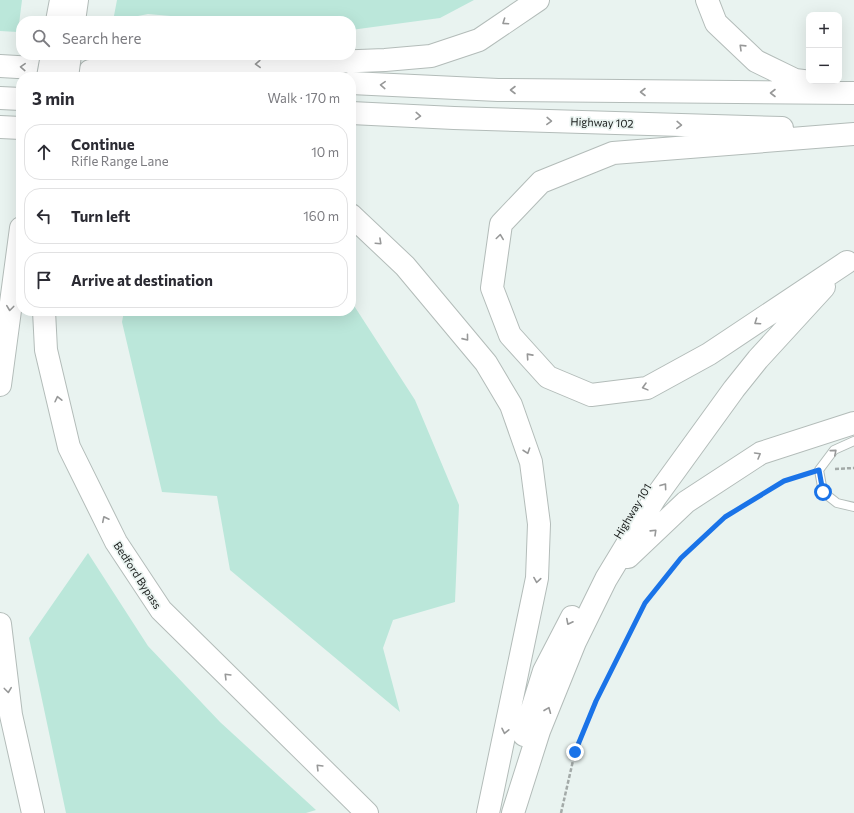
<!DOCTYPE html>
<html lang="en">
<head>
<meta charset="utf-8">
<style>
  body { margin:0; font-family:Commissioner,sans-serif; background:#f2f2f3; color:#2b2b33 }
  .controls { position:absolute; right:12px; top:12px; display:grid; overflow:hidden; border-radius:8px; box-shadow:0 4px 16px #0002 }
  .controls button { width:36px; height:36px; display:grid; place-items:center; padding:0; border:0; border-bottom:1px solid #e1e1e2; background:#fff; color:#2b2b33; font:20px sans-serif }
  .stop { position:absolute; width:12px; height:12px; margin:-9px; border:3px solid #1a73e8; border-radius:50%; background:#fff }
  .stop.end { background:#1a73e8; border-color:#fff; box-shadow:0 1px 4px #0008 }
  .list { margin:0; padding:0; list-style:none }
  h2 { display:flex; justify-content:space-between; align-items:center; height:52px; margin:0; padding:0 16px; font-size:17px }
  h2 small { font-size:13px; font-weight:400; color:#7c7c81 }
  .list li { display:grid; grid-template-columns:26px 1fr auto; gap:12px; align-items:center; box-sizing:border-box; height:56px; margin:0 8px 8px; padding:0 8px; border:1px solid #e1e1e2; border-radius:16px }
  .list b { display:block; font-size:15px; white-space:nowrap }
  .list p { margin:0; font-size:13px; white-space:nowrap; color:#7c7c81 }
  .list em { font-size:13px; font-style:normal; color:#7c7c81 }
  .icon { flex:none; width:22px; height:22px; fill:none; stroke:currentColor; stroke-width:2; stroke-linecap:round; stroke-linejoin:round }
  .map { position:relative; flex:none; width:854px; height:813px; overflow:hidden }
  .search { position:absolute; background:#fff; box-shadow:0 4px 16px #0002; left:16px; top:16px; width:340px; height:44px; display:flex; align-items:center; gap:10px; box-sizing:border-box; padding:0 14px; border-radius:16px; color:#7c7c81; font-size:15px }
  .panel { position:absolute; background:#fff; box-shadow:0 4px 16px #0002; left:16px; top:72px; width:340px; height:244px; border-radius:16px }
  .map>svg:first-child { display:block }
</style>
</head>
<body>
<div class="map">
<svg width="854" height="813" viewBox="0 0 854 813">
  <rect width="100%" height="100%" fill="#e9f3f0"/>
  <path fill="#bbe7da" d="M0 0H22L18 32 0 31Z
    M117 0H474L440 18 351 30V21H227L148 14 113 21Z
    M351 301 415 400 459 505 455 602 393 620 383 648 400 712 230 570 217 496 162 492 122 322 124 311H351Z
    M88 553 148 646 220 722 316 810 306 813H66L29 638Z"/>
  <g fill="none" stroke-linecap="round" stroke-linejoin="round">
    <defs>
      <path id="lane" d="M854 441 834 450 819 470 823 492 837 503 854 507"/>
      <path id="highway" d="M707 0 716 23 756 61 795 80 819 83
        M57 21 61 0
        M74 21 77 0
        M0 66 69 70
        M90 71 385 60 431 56 479 40 538 0
        M351 83 498 90 854 93
        M0 98 21 99
        M351 113 454 118 782 128
        M0 127 21 128
        M351 215 405 266 486 363 511 405 531 462 539 524 537 578 488 813
        M847 262 709 354 647 388 591 395 548 377 510 335 492 288 501 224 541 182 613 153 854 134
        M44 311 46 350 69 447 116 542 161 610 367 813
        M0 385 21 228
        M628 557 686 502 761 453 854 423
        M0 624 11 715 33 813
        M524 735 544 671 572 617
        M513 813 539 731 575 642 606 579 655 498 734 389 758 359 824 287"/>
    </defs>
    <use href="#lane" stroke="#b3bcb9" stroke-width="10"/>
    <use href="#highway" stroke="#b3bcb9" stroke-width="24"/>
    <path stroke="#a3aaa8" stroke-width="2.5" stroke-dasharray="4 2" stroke-linecap="butt" d="M835 469 854 468
      M561 813 575 752 596 701 645 603 681 558 725 517 784 481 808 473"/>
    <use href="#lane" stroke="#fff" stroke-width="8"/>
    <use href="#highway" stroke="#fff" stroke-width="22"/>
    <defs>
      <path id="highway-bridge" d="M48 77 52 55
        M67 77 70 55"/>
    </defs>
    <use href="#highway-bridge" stroke="#b3bcb9" stroke-width="24" stroke-linecap="butt"/>
    <use href="#highway-bridge" stroke="#fff" stroke-width="22"/>
  </g>
  <defs><path id="oneway-chevron" d="M-2-3.5L2.5 0L-2 3.5" fill="none" stroke-width="1.6" stroke-linecap="round" stroke-linejoin="round"/></defs>
  <g stroke="#979898">
    <use href="#oneway-chevron" transform="translate(505 22) rotate(146)"/>
    <use href="#oneway-chevron" transform="translate(742 47) rotate(-136)"/>
    <use href="#oneway-chevron" transform="translate(258 64) rotate(178)"/>
    <use href="#oneway-chevron" transform="translate(23 67) rotate(-177)"/>
    <use href="#oneway-chevron" transform="translate(383 85) rotate(-177)"/>
    <use href="#oneway-chevron" transform="translate(513 90) rotate(-180)"/>
    <use href="#oneway-chevron" transform="translate(643 92) rotate(-180)"/>
    <use href="#oneway-chevron" transform="translate(773 93) rotate(-180)"/>
    <use href="#oneway-chevron" transform="translate(418 116) rotate(3)"/>
    <use href="#oneway-chevron" transform="translate(549 121) rotate(2)"/>
    <use href="#oneway-chevron" transform="translate(679 125) rotate(2)"/>
    <use href="#oneway-chevron" transform="translate(500 237) rotate(-82)"/>
    <use href="#oneway-chevron" transform="translate(379 242) rotate(43)"/>
    <use href="#oneway-chevron" transform="translate(10 308) rotate(97)"/>
    <use href="#oneway-chevron" transform="translate(757 322) rotate(146)"/>
    <use href="#oneway-chevron" transform="translate(466 338) rotate(51)"/>
    <use href="#oneway-chevron" transform="translate(529 356) rotate(-132)"/>
    <use href="#oneway-chevron" transform="translate(645 387) rotate(165)"/>
    <use href="#oneway-chevron" transform="translate(58 399) rotate(-103)"/>
    <use href="#oneway-chevron" transform="translate(527 451) rotate(71)"/>
    <use href="#oneway-chevron" transform="translate(834 452) rotate(-41)"/>
    <use href="#oneway-chevron" transform="translate(758 455) rotate(-30)"/>
    <use href="#oneway-chevron" transform="translate(664 486) rotate(-54)"/>
    <use href="#oneway-chevron" transform="translate(105 519) rotate(-116)"/>
    <use href="#oneway-chevron" transform="translate(654 532) rotate(-44)"/>
    <use href="#oneway-chevron" transform="translate(537 580) rotate(99)"/>
    <use href="#oneway-chevron" transform="translate(569 622) rotate(117)"/>
    <use href="#oneway-chevron" transform="translate(227 676) rotate(-135)"/>
    <use href="#oneway-chevron" transform="translate(8 690) rotate(83)"/>
    <use href="#oneway-chevron" transform="translate(548 710) rotate(-68)"/>
    <use href="#oneway-chevron" transform="translate(505 731) rotate(102)"/>
    <use href="#oneway-chevron" transform="translate(319 767) rotate(-135)"/>
  </g>
  <g fill="none" stroke-linecap="round" stroke-linejoin="round">
    <path stroke="#1a73e8" stroke-width="5" d="M575 752 596 701 645 603 681 558 725 517 784 481 819 470 823 492"/>
  </g>
  <g text-anchor="middle" dominant-baseline="central" stroke-width="3.5" stroke-linejoin="round" paint-order="stroke">
    <g font-size="11" fill="#171a19" stroke="#e9f3f0">
      <text transform="translate(602 122) rotate(2)">Highway 102</text>
      <text transform="translate(632 511) rotate(-59)">Highway 101</text>
      <text transform="translate(138 575) rotate(57)">Bedford Bypass</text>
    </g>
  </g>
</svg>
<div class="controls">
<button>+</button>
<button>−</button>
</div>
<div class="stop" style="left:823px;top:492px"></div>
<div class="stop end" style="left:575px;top:752px"></div>
<div class="search"><svg class="icon" aria-label="search" viewBox="0 0 24 24"><circle cx="10" cy="10" r="6"/><path d="M15 15l6 6"/></svg>Search here</div>
<section class="panel">
<h2>3 min<small>Walk · 170 m</small></h2>
<ul class="list">
<li><svg class="icon" aria-label="ahead" viewBox="0 0 24 24"><path d="M12 20V5M6 11l6-6 6 6"/></svg><div><b>Continue</b><p>Rifle Range Lane</p></div><em>10 m</em></li>
<li><svg class="icon" aria-label="left" viewBox="0 0 24 24"><path d="M17 20v-9H6M10 6l-5 5 5 5"/></svg><div><b>Turn left</b></div><em>160 m</em></li>
<li><svg class="icon" aria-label="arrive" viewBox="0 0 24 24"><path d="M6 21V4h12l-3 4 3 4H6"/></svg><div><b>Arrive at destination</b></div></li>
</ul>
</section>
</div>
</body>
</html>
